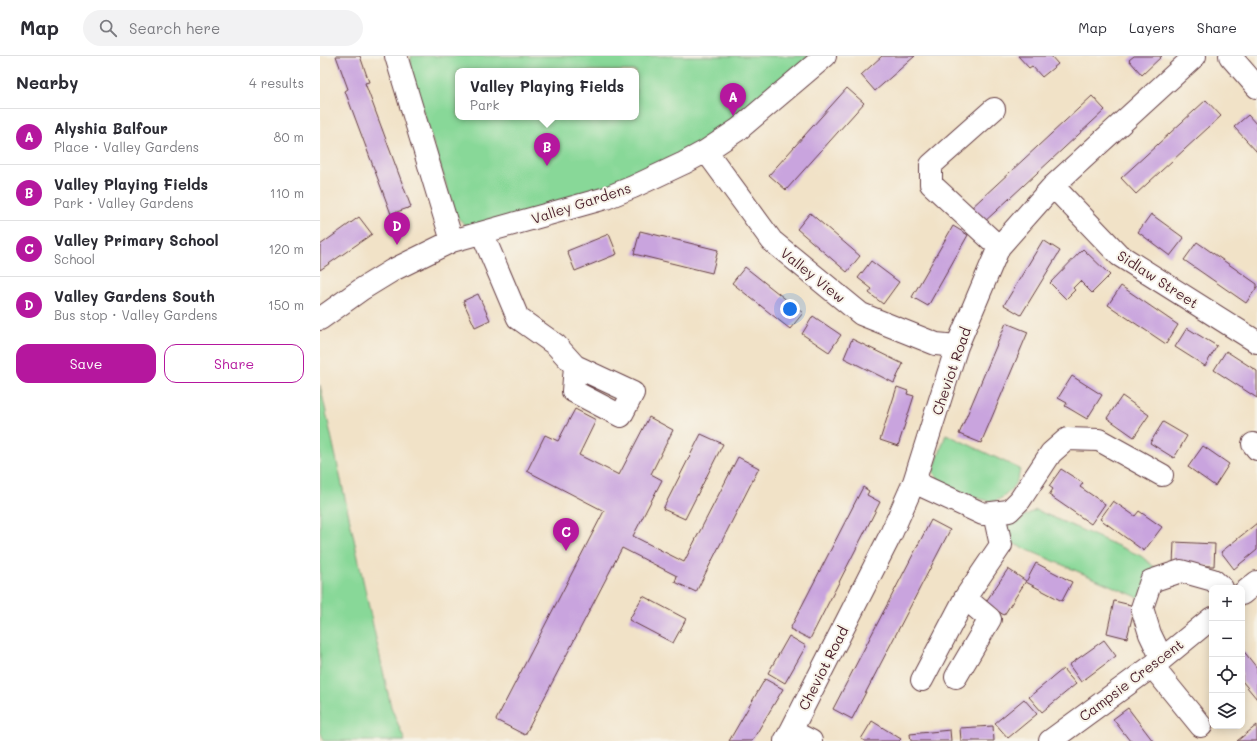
<!DOCTYPE html>
<html lang="en">
<head>
<meta charset="utf-8">
<style>
  body { margin:0; font-family:Mali,sans-serif; background:#f2f2f3; color:#2b2b33 }
  .controls { position:absolute; right:12px; bottom:12px; display:grid; overflow:hidden; border-radius:8px; box-shadow:0 2px 10px #0003 }
  .controls button { width:36px; height:36px; display:grid; place-items:center; padding:0; border:0; border-bottom:1px solid #e1e1e2; background:#fff; color:#2b2b33; font:20px sans-serif }
  .you { position:absolute; left:470px; top:253px; width:14px; height:14px; margin:-10px; border:3px solid #fff; border-radius:50%; background:#1a73e8; box-shadow:0 0 0 6px #1a73e833 }
  .badge { display:grid; place-items:center; width:26px; height:26px; border-radius:50%; background:#b5179e; color:#fff; font-size:13px; font-weight:700 }
  .pin { position:absolute; translate:-50% -33px; filter:drop-shadow(0 1px 2px #0008) }
  .pin::after { content:''; position:absolute; top:21px; width:14px; height:12px; background:inherit; clip-path:polygon(0 0,100% 0,50% 100%) }
  .popup { position:absolute; left:135px; top:12px; width:184px; height:52px; box-sizing:border-box; display:grid; place-content:center; border-radius:8px; background:#fff; filter:drop-shadow(0 1px 3px #0005); font-size:13px; white-space:nowrap; color:#7c7c81 }
  .popup b { font-size:15px; color:#2b2b33 }
  .popup::after { content:''; position:absolute; left:50%; top:100%; margin-left:-8px; border:8px solid transparent; border-top-color:#fff }
  .list { margin:0; padding:0; list-style:none }
  h2 { display:flex; justify-content:space-between; align-items:center; height:52px; margin:0; padding:0 16px; font-size:17px }
  h2 small { font-size:13px; font-weight:400; color:#7c7c81 }
  .list li { display:grid; grid-template-columns:26px 1fr auto; gap:12px; align-items:center; box-sizing:border-box; height:56px; padding:0 16px; border-top:1px solid #e1e1e2 }
  .list b { display:block; font-size:15px; white-space:nowrap }
  .list p { margin:0; font-size:13px; white-space:nowrap; color:#7c7c81 }
  .list em { font-size:13px; font-style:normal; color:#7c7c81 }
  .actions { display:flex; gap:8px; padding:12px 16px }
  .actions a { flex:1; padding:9px 0; border:1px solid #b5179e; border-radius:12px; text-align:center; font-size:14px; color:#b5179e }
  .actions .main { background:#b5179e; color:#fff }
  .icon { flex:none; width:22px; height:22px; fill:none; stroke:currentColor; stroke-width:2; stroke-linecap:round; stroke-linejoin:round }
  .map { position:relative; flex:none; width:937px; height:685px; overflow:hidden }
  header { display:flex; align-items:center; gap:24px; box-sizing:border-box; height:56px; padding:0 20px; background:#fff; border-bottom:1px solid #e1e1e2 }
  header strong { font-size:19px }
  nav { display:flex; gap:22px; margin-inline-start:auto; font-size:14px }
  .search { width:280px; height:36px; background:#f2f2f3; display:flex; align-items:center; gap:10px; box-sizing:border-box; padding:0 14px; border-radius:22px; color:#7c7c81; font-size:15px }
  main { display:flex }
  aside { flex:1; background:#fff }
  .map>svg:first-child { display:block }
</style>
</head>
<body>
<header>
<strong>Map</strong>
<div class="search"><svg class="icon" aria-label="search" viewBox="0 0 24 24"><circle cx="10" cy="10" r="6"/><path d="M15 15l6 6"/></svg>Search here</div>
<nav><a>Map</a><a>Layers</a><a>Share</a></nav>
</header>
<main>
<aside>
<h2>Nearby<small>4 results</small></h2>
<ul class="list">
<li><span class="badge">A</span><div><b>Alyshia Balfour</b><p>Place · Valley Gardens</p></div><em>80 m</em></li>
<li><span class="badge">B</span><div><b>Valley Playing Fields</b><p>Park · Valley Gardens</p></div><em>110 m</em></li>
<li><span class="badge">C</span><div><b>Valley Primary School</b><p>School</p></div><em>120 m</em></li>
<li><span class="badge">D</span><div><b>Valley Gardens South</b><p>Bus stop · Valley Gardens</p></div><em>150 m</em></li>
</ul>
<div class="actions"><a class="main">Save</a><a>Share</a></div>
</aside>
<div class="map">
<svg width="937" height="685" viewBox="0 0 937 685">
  <rect width="100%" height="100%" fill="#f7f3e8"/>
  <filter id="ink" filterUnits="userSpaceOnUse"><feTurbulence type="fractalNoise" baseFrequency=".025" numOctaves="2"/><feDisplacementMap in="SourceGraphic" scale="8" xChannelSelector="R" yChannelSelector="G"/><feConvolveMatrix kernelMatrix="1 2 1 2 8 2 1 2 1" color-interpolation-filters="sRGB"/></filter>
  <filter id="wash" filterUnits="userSpaceOnUse"><feTurbulence type="fractalNoise" baseFrequency=".012" numOctaves="4" result="noise"/><feDisplacementMap in="SourceGraphic" scale="16" xChannelSelector="R" yChannelSelector="G"/><feGaussianBlur stdDeviation="0.9" result="paint"/><feColorMatrix in="noise" values="0 0 0 0 0 0 0 0 0 0 0 0 0 0 0 0 0 1.4 0 .05"/><feComposite in="paint" operator="in"/></filter>
  <g filter="url(#wash)">
    <rect width="100%" height="100%" fill="#f1e2c7"/>
    <path fill="#88d898" stroke="#697c62" fill-rule="evenodd" d="M91 0H490L400 79 267 140 159 172 145 169 136 160 91 17ZM138 15H316V61H138Z
      M0 329 71 651 85 685H4L0 675Z
      M626 378 700 413C699 425 688 441 675 445 668 447 635 435 628 431 622 427 617 422 613 416Z
      M716 454 821 500 844 519 822 543 687 485 686 469Z"/>
    <g id="blocks">
      <path fill="#c9a4de" d="M16 0H40L49 26 45 27 91 151 71 158 25 35 28 33Z
        M562 0H595L555 35 541 19Z
        M698 0H731L738 8 722 21 712 10 709 12Z
        M814 0H842L822 19 809 4Z
        M527 32 544 47 466 134 449 119Z
        M772 40 785 54 662 168 649 154Z
        M886 44 901 60 816 138 801 122Z
        M928 59 937 69V96L914 71Z
        M490 157 540 200 527 216 477 173Z
        M831 158 864 182 850 200 818 176Z
        M39 161 52 178 0 214V189Z
        M633 170 648 179 608 250 592 241Z
        M320 175 398 194 392 217 314 198Z
        M289 178 297 198 255 215 247 195Z
        M723 184 740 195 701 259 684 249Z
        M877 186 937 228V231L926 247 864 204Z
        M763 193 790 219 772 237 760 225 753 232 755 234 746 243 730 227Z
        M551 205 579 226 563 248 549 237 552 233 538 222Z
        M425 211 483 257 470 273 412 227Z
        M801 230 858 269 846 288 788 249Z
        M158 238 170 264 155 271 143 245Z
        M493 260 521 279 509 296 482 278Z
        M686 267 708 276 661 387 639 378Z
        M867 272 897 290 885 310 855 291Z
        M532 283 583 308 574 327 524 302Z
        M906 295 937 315V342L894 314Z
        M752 320 782 339 767 363 745 350 747 347 738 342Z
        M577 331 588 335 587 338 594 340 578 390 560 384Z
        M802 340 829 359 814 381 787 362Z
        M255 353 276 364 259 399 299 419 329 361 353 374 331 418 342 424 313 480 364 506 418 401 439 412 376 536 355 526 357 520 302 492 205 679 176 664 284 455 207 415 225 379 238 385Z
        M843 366 867 380 854 402 830 387Z
        M381 378 403 388 365 463 343 453Z
        M883 390 909 408 895 430 868 411Z
        M741 413 763 427 760 431 785 448 771 468 729 439 733 433 729 430Z
        M543 431 549 435 547 439 560 446 490 583 470 573Z
        M793 445 815 460 819 455 842 471 824 495 780 463Z
        M611 464 630 474 532 663 513 653Z
        M937 467V494L914 513 901 496Z
        M854 486 895 488 894 510 853 509Z
        M716 507 752 526 742 545 706 526Z
        M688 513 706 525 684 559 665 547Z
        M323 540 366 563 353 587 309 564Z
        M794 545 815 550 807 582 787 577Z
        M469 580 486 590 465 627 448 617Z
        M784 584 796 600 761 626 749 609Z
        M922 593 937 612V643L922 625Z
        M743 613 756 628 722 656 709 641Z
        M445 623 463 633 432 685H409Z
        M704 643 717 658 688 682 675 667Z
        M808 652 833 685H810L793 663Z
        M552 665 581 683 579 685H545L541 683Z
        M937 669V685H917Z
        M673 670 674 685H641L640 672Z
        M630 674 631 685H591L590 678Z"/>
    </g>
  </g>
  <g filter="url(#ink)">
    <use href="#blocks" fill-opacity="0" stroke="#633c42" stroke-width="1"/>
    <g fill="none" stroke-linecap="round" stroke-linejoin="round">
      <defs>
        <path id="minor" d="M76 0 132 185
          M910 0 937 31
          M674 53 611 109V128L679 191
          M386 95 452 185 541 258 616 288 637 290
          M733 130 799 199 937 286
          M162 177 198 262 236 289 255 310 313 337 301 360 253 335 255 310
          M0 263 42 233 73 214 132 185 286 142 313 131 364 107 386 95 419 73 505 0
          M933 388 937 393
          M594 426 663 458 689 455 700 444 731 397 747 383 779 384 842 419
          M922 538 937 526
          M842 603 830 578 822 552 831 525 861 515 893 524 902 532
          M832 610 881 670
          M636 621 670 563 645 542 681 489 674 458
          M602 624 645 542
          M471 675 491 685
          M465 685 471 675 571 478 594 426 637 290 679 191 733 130 875 0
          M730 685 842 603 892 562"/>
      </defs>
      <use href="#minor" stroke="#633c42" stroke-width="24"/>
      <use href="#minor" stroke="#fff" stroke-width="22"/>
    </g>
  </g>
  <g text-anchor="middle" dominant-baseline="central" stroke-width="4" stroke-linejoin="round" paint-order="stroke">
    <g font-size="14" fill="#4a1f2b" stroke="#f7f3e8">
      <text transform="translate(261 147) rotate(-18)">Valley Gardens</text>
      <text transform="translate(493 219) rotate(39)">Valley View</text>
      <text transform="translate(838 223) rotate(33)">Sidlaw Street</text>
      <text transform="translate(631 315) rotate(-71)">Cheviot Road</text>
      <text transform="translate(503 612) rotate(-63)">Cheviot Road</text>
      <text transform="translate(811 624) rotate(-37)">Campsie Crescent</text>
    </g>
  </g>
</svg>
<div class="controls">
<button>+</button>
<button>−</button>
<button><svg class="icon" aria-label="locate" viewBox="0 0 24 24"><circle cx="12" cy="12" r="6"/><path d="M12 2v4M12 18v4M2 12h4M18 12h4"/></svg></button>
<button><svg class="icon" aria-label="layers" viewBox="0 0 24 24"><path d="M12 4l9 5-9 5-9-5zM3 14l9 5 9-5"/></svg></button>
</div>
<div class="you"></div>
<div class="pin badge" style="left:413px;top:60px">A</div>
<div class="pin badge" style="left:227px;top:110px">B</div>
<div class="popup"><b>Valley Playing Fields</b>Park</div>
<div class="pin badge" style="left:246px;top:495px">C</div>
<div class="pin badge" style="left:77px;top:189px">D</div>
</div>
</main>
</body>
</html>
